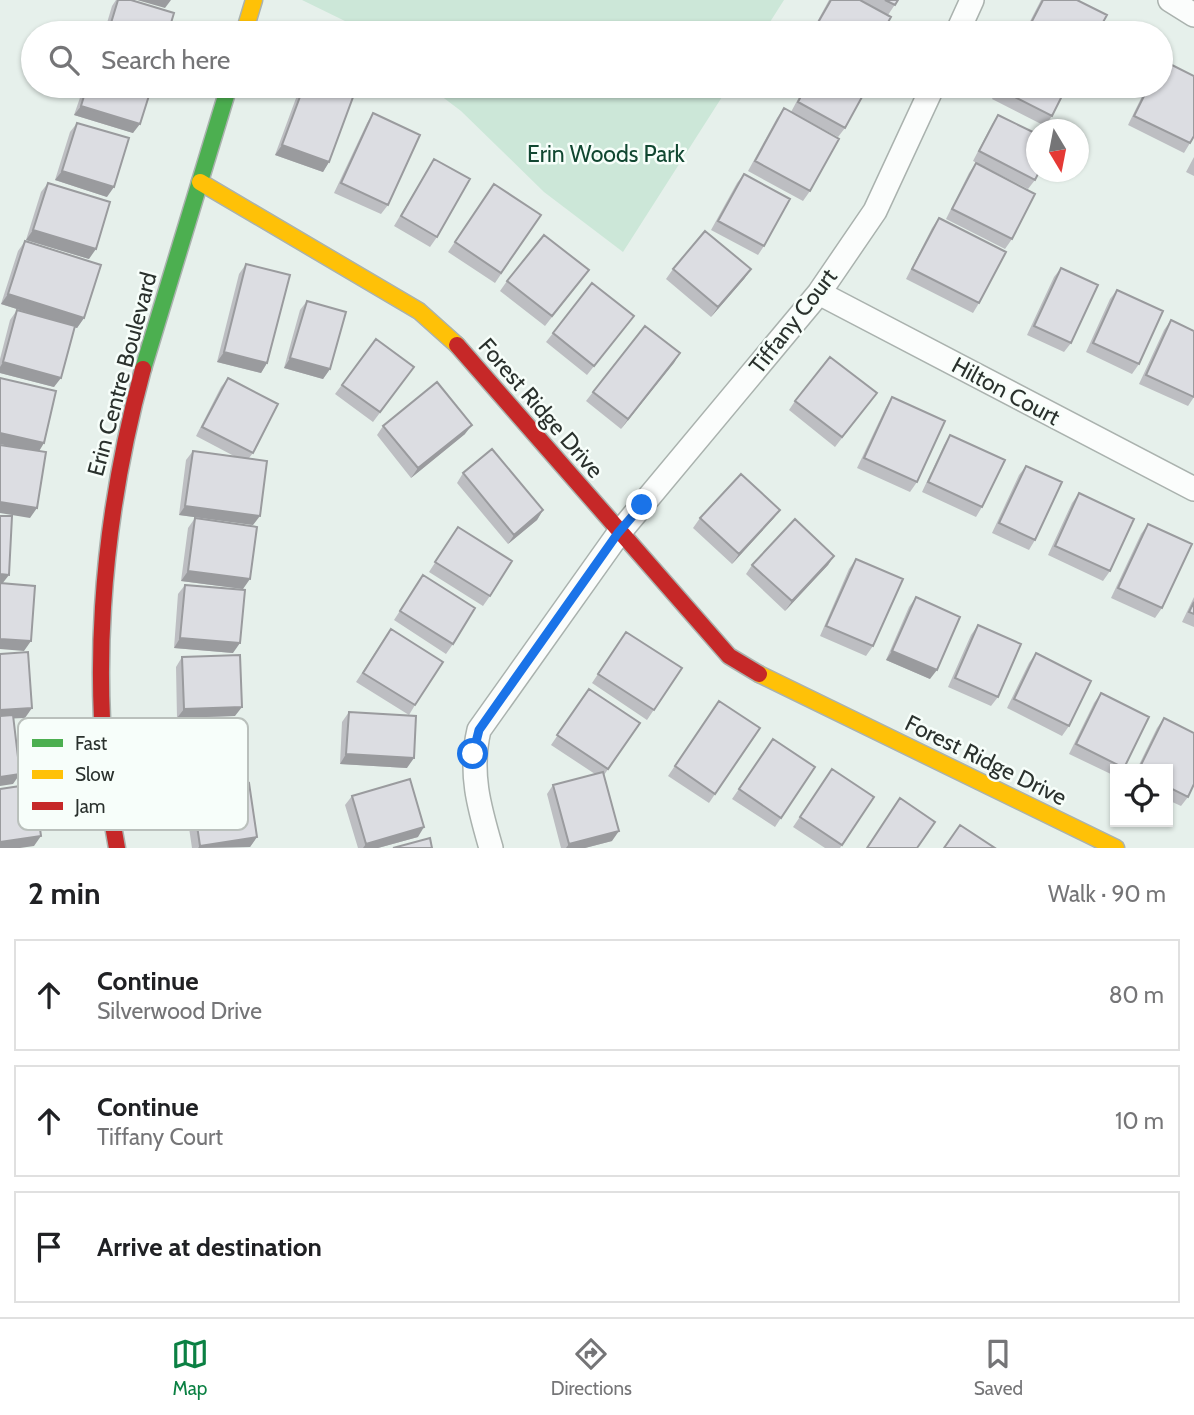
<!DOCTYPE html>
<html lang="en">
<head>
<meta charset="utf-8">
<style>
  body { margin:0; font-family:Cabin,sans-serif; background:#f6f6f6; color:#202124 }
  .controls { position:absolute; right:21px; bottom:21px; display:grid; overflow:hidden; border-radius:0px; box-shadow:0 2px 5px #0004 }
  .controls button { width:63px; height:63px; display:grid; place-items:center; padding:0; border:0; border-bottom:2px solid #e0e0e0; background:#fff; color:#202124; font:35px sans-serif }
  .compass { position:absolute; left:1026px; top:119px; width:63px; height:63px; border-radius:50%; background:#fff; box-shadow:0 2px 5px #0004; rotate:170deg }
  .stop { position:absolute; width:21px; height:21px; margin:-16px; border:5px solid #1a73e8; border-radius:50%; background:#fff }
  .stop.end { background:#1a73e8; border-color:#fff; box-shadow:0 2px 7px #0008 }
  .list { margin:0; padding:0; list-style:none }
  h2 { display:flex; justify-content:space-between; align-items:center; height:91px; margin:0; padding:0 28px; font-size:30px }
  h2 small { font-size:23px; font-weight:400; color:#757577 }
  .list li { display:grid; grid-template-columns:46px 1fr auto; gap:21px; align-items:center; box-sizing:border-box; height:112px; margin:0 14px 14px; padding:0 14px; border:2px solid #e0e0e0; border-radius:0px }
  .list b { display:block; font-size:26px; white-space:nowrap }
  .list p { margin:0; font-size:23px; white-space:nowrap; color:#757577 }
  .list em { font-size:23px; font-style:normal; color:#757577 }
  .icon { flex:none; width:38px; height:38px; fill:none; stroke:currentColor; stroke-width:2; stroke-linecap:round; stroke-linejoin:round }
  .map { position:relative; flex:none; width:1194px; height:848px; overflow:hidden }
  .search { position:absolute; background:#fff; box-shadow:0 2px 5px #0004; left:21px; right:21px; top:21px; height:77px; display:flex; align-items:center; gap:18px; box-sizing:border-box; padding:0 24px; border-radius:38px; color:#757577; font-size:26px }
  .sheet { height:469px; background:#fff }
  nav { display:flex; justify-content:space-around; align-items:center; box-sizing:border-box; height:98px; border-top:2px solid #e0e0e0; background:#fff; font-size:19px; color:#757577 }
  nav a { display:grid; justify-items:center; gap:4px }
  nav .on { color:#0b8043 }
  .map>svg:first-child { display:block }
</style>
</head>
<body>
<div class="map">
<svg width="1194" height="848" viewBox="0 0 1194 848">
  <rect width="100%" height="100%" fill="#e6f0eb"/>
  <path fill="#cce7d8" d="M302 0H784L763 33H361L347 22Z
    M428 86H729L623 252 544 192 461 111Z"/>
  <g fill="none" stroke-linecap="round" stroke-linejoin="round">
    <defs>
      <path id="street" d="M1170 0 1194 15
        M957 33 972 0
        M819 293 1194 489
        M491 848C479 807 469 772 479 730L619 533 819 293 875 211 933 86"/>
      <path id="fast" d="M143 369 229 86"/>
      <path id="slow" d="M244 33 254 0
        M200 182 419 311 457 345
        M759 674 1116 848"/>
      <path id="jam" d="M457 345 729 656 759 674
        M117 848C87 690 101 523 143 369"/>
    </defs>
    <use href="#street" stroke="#aab2ae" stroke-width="26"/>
    <use href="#fast" stroke="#aab2ae" stroke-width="19"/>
    <use href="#slow" stroke="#aab2ae" stroke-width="19"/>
    <use href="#jam" stroke="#aab2ae" stroke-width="19"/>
    <use href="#street" stroke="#fbfdfc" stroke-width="23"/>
    <use href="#fast" stroke="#4caf50" stroke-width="16"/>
    <use href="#slow" stroke="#ffc107" stroke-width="16"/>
    <use href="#jam" stroke="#c62828" stroke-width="16"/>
  </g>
  <path fill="#bdbec2" d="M116 0H131L168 33H104L112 6Z
    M829 0H860L882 33H811Z
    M861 0H898L888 15Z
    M1041 0H1077L1097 33H1024Z
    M84 86H152L133 133 74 115Z
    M302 86H321L329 162 323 172 275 155 299 90Z
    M805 86H868L845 128 838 137 791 112Z
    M999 86H1067L1052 116 1045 126 992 99Z
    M1147 86H1161L1190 143 1184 153 1128 125Z
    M784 108 810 191 803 201 748 171 777 118Z
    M373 113 388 205 381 214 334 193 367 123Z
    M998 115 1035 180 1028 189 973 161 992 124Z
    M77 123 107 197 55 180 70 132Z
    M1194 157V176L1186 172Z
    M434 159 437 237 430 247 394 226Z
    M976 163 1012 239 1005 249 946 219 969 173Z
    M744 174 764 246 758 255 711 230 737 183Z
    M48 183 89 259 26 240 41 192Z
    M494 184 541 215 495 283 448 252Z
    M939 218 979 303 973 313 906 279 932 228Z
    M25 241 84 318 77 328 74 327 54 387 0 373V359L10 320 17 310 42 317 1 304 18 251Z
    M246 264 267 363 261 373 217 362 239 274Z
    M1061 268 1071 343 1064 352 1027 335 1054 277Z
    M673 269H751L744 279 711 317 666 279Z
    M589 270 545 326 500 291 507 281Z
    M1117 290 1139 364 1132 374 1086 352 1110 299Z
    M307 301 330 369 323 379 284 368 300 310Z
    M634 316 587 375 546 342 553 333Z
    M1171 320 1194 331V397L1188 406 1139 384 1164 330Z
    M376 339 414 367 373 422 335 394Z
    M680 353 621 429 586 401 593 392Z
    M228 378 253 453 249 458 253 525 179 515 186 460 193 451 234 456 196 436 221 387Z
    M877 393 835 447 789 410 795 401Z
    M892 397 917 482 910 492 857 468 886 407Z
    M383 426 465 434 411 478 377 435Z
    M950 435 982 507 976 517 922 492 944 445Z
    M1026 466 1035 540 1029 550 992 533 1019 475Z
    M463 473 543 510 537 520 508 544 457 483Z
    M1079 493 1110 571 1103 581 1048 555 1072 503Z
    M780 510 773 519 732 564 693 528 700 518Z
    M195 518 243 589 181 581 188 528Z
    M1148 524 1162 608 1155 618 1111 598 1141 534Z
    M458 527 490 596 483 606 429 572Z
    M834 556 828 565 785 611 746 574 752 565Z
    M856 559 873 646 866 656 820 636 849 569Z
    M423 575 453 644 446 654 394 620Z
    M185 585 233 653 174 648 178 594Z
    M916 597 930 679 886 660 909 607Z
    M1194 597V627L1182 622Z
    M978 625 998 697 991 706 948 687 971 635Z
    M626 632 682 668 647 720 592 683Z
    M384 639 415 705 409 715 356 682Z
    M1036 653 1069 726 1062 736 1007 708 1029 663Z
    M182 657 235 716 177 718 176 667Z
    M589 689 640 723 604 775 612 841 585 848H561L547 794 553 785 595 774 551 745Z
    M1101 693 1124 768 1123 769H1115V776L1069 754 1094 703Z
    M719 701 760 728 709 803 668 776Z
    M349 712 407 768 340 764 342 722Z
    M1164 718 1188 797 1181 806 1168 800V769H1137L1157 728Z
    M184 726 244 771 237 780 183 787 177 735Z
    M773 739 815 767 775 827 732 799Z
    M832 769 874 797 840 848H825L793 827Z
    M192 791 257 837 250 847 192 848 185 801Z
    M352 796 418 837 378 848H358L345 805Z"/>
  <path fill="#9a9b9e" d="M137 0H171L165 8Z
    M81 106 140 124 133 133 74 115Z
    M282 145 329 162 323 172 275 155Z
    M62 171 114 187 107 197 55 180Z
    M33 230 96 249 89 259 26 240Z
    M751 269 744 279 711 317 718 307Z
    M8 294 84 318 77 328 1 304Z
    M224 352 267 363 261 373 217 362Z
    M680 353 674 363 621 429 628 419Z
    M290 358 330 369 323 379 284 368Z
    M3 362 61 378 54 387 0 373V367Z
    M472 425 465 434 411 478 418 468Z
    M0 433 44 443 38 453 0 444Z
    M0 502 37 508 30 518 0 513Z
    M185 506 260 516 253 525 179 515Z
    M543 510 537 520 508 544 514 535Z
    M780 510 773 519 732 564 739 554Z
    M834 556 828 565 785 611 792 601Z
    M188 571 250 579 243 589 181 581Z
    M0 574 9 575 2 584H0Z
    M180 638 240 643 233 653 174 648Z
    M0 639 31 641 24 651 0 649Z
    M892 651 937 670 930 679 886 660Z
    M242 707 235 716 177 718 184 709Z
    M32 708 25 718 0 719V710Z
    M346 754 414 758 407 768 340 764Z
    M244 771 237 780 183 787 189 777Z
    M20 774 13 784 0 786V777Z
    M424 827 418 837 378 848H363L366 844Z
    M619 831 612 841 585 848H566L569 844Z
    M41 836 34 846 20 848H0V842Z
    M257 837 250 847 198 848 200 846Z"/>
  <path fill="#dcdde2" stroke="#9a9b9e" stroke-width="2" d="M118 0H131L174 13 168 33H108Z
    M831 0H860L891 17 882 33H812Z
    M885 0H898L895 5Z
    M1043 0H1077L1107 15 1097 33H1047L1030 25Z
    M1162 60 1194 76V136L1190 143 1134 116 1149 86H1161V63Z
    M87 86H152L140 124 81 106Z
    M304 86H321L353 97 329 162 282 145Z
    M806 86H868L845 128 798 102Z
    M1001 86H1067L1052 116 999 89Z
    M784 108 839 139 810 191 755 161Z
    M373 113 420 135 388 205 341 183Z
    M998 115 1037 134V172H1039L1035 180 979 151Z
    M77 123 129 138 114 187 62 171Z
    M434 159 470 179 437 237 401 216Z
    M976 163 1035 194 1012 239 952 209Z
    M744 174 790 199 764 246 718 221Z
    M48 183 110 202 96 249 33 230Z
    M494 184 541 215 501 273 455 242Z
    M939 218 1006 252 979 303 912 269Z
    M705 231 751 269 718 307 673 269Z
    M544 235 589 270 552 316 507 281Z
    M25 241 101 265 84 318 8 294Z
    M246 264 290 275 267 363 224 352Z
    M1061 268 1098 285 1071 343 1034 326Z
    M592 283 634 316 594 366 553 333Z
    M1117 290 1163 311 1139 364 1093 343Z
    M307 301 346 312 330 369 290 358Z
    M17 310 75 326 61 378 3 362Z
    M1171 320 1194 331V397L1146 375Z
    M645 326 680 353 628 419 593 392Z
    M376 339 414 367 380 412 342 385Z
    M830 357 877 393 842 437 795 401Z
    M0 378 56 391 44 443 0 433Z
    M228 378 278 404 253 453 202 427Z
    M437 382 472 425 418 468 383 426Z
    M892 397 945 421 917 482 864 458Z
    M950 435 1005 460 982 507 928 482Z
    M0 445 46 452 37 508 0 502Z
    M492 449 543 510 514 535 463 473Z
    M193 451 267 461 260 516 185 506Z
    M1026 466 1062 482 1035 540 999 523Z
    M741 474 780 510 739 554 700 518Z
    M1079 493 1134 519 1110 571 1055 546Z
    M0 516H12L9 575 0 574Z
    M195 518 257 527 250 579 188 571Z
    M795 519 834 556 792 601 752 565Z
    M1148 524 1192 544 1162 608 1118 588Z
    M458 527 512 561 490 596 435 562Z
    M856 559 903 579 873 646 826 626Z
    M423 575 475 608 453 644 400 611Z
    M0 583 35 586 31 641 0 639Z
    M185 585 245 590 240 643 180 638Z
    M916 597 960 617 937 670 892 651Z
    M1194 602V614L1189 612Z
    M978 625 1021 644 998 697 955 678Z
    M391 629 443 662 415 705 363 673Z
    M626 632 682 668 654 710 598 674Z
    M28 652 32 708 0 710V654Z
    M1036 653 1091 681 1069 726 1014 699Z
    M240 655 242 707 184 709 182 657Z
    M589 689 640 723 608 769 557 735Z
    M1101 693 1149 717 1124 768 1076 744Z
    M719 701 760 728 715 794 675 766Z
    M349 712 416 716 414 758 346 754Z
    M13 715 20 774 0 777V716Z
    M1164 718 1194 733V784L1188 797 1168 787V769H1139Z
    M773 739 815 767 781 818 739 789Z
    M832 769 874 797 842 845 800 817Z
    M603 772 619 831 569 844 553 785Z
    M410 779 424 827 366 844 352 796Z
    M249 783 257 837 200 846 192 791Z
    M34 784 41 836 0 842V789Z
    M900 798 935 822 917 848H867Z
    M960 825 995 848H944Z
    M430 838 432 848H393Z"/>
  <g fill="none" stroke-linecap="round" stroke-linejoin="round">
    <path stroke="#1a73e8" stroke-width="9" d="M473 754 479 730 618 533 642 505"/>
  </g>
  <g text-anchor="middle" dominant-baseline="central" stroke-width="5" stroke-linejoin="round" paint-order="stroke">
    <g font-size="23" fill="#114731" stroke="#f7fefa">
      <text x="606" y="154">Erin Woods Park</text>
    </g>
    <g font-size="23" fill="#2a312d" stroke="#f7fefa">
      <text transform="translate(793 321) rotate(-52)">Tiffany Court</text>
      <text transform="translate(122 374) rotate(-75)">Erin Centre Boulevard</text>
      <text transform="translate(1006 391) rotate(28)">Hilton Court</text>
      <text transform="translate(541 408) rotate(49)">Forest Ridge Drive</text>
      <text transform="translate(986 760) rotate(26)">Forest Ridge Drive</text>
    </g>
  </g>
  <rect x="18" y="718" width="230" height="112" rx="10" fill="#f7fefa" stroke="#bac0bc" stroke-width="2"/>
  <rect x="32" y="739" width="31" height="8" fill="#4caf50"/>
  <rect x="32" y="770" width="31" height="9" fill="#ffc107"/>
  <rect x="32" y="802" width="31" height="8" fill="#c62828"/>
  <g font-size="19" fill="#2a312d">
    <text x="75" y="750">Fast</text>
    <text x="75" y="781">Slow</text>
    <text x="75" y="813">Jam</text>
  </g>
</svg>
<div class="controls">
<button><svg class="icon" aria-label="locate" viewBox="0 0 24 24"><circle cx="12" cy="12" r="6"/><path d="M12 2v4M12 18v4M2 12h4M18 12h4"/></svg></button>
</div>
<svg class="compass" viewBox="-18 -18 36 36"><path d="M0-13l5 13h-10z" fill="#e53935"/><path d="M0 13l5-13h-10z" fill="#757577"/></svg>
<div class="stop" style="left:473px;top:754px"></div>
<div class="stop end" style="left:642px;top:505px"></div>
<div class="search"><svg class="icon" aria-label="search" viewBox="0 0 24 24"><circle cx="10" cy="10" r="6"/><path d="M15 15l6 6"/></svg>Search here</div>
</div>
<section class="sheet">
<h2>2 min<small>Walk · 90 m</small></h2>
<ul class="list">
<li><svg class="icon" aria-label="ahead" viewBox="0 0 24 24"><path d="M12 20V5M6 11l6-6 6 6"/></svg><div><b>Continue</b><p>Silverwood Drive</p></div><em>80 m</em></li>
<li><svg class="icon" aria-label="ahead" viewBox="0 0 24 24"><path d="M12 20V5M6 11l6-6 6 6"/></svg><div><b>Continue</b><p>Tiffany Court</p></div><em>10 m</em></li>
<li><svg class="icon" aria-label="arrive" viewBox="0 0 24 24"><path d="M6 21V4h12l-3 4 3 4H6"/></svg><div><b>Arrive at destination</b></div></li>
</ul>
</section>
<nav>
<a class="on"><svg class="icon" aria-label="map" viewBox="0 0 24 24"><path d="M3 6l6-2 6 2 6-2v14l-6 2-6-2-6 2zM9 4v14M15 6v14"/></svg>Map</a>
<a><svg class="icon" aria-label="directions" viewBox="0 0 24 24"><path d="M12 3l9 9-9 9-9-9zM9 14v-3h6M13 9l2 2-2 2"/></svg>Directions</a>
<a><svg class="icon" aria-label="saved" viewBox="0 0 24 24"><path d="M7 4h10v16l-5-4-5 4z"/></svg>Saved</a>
</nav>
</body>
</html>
